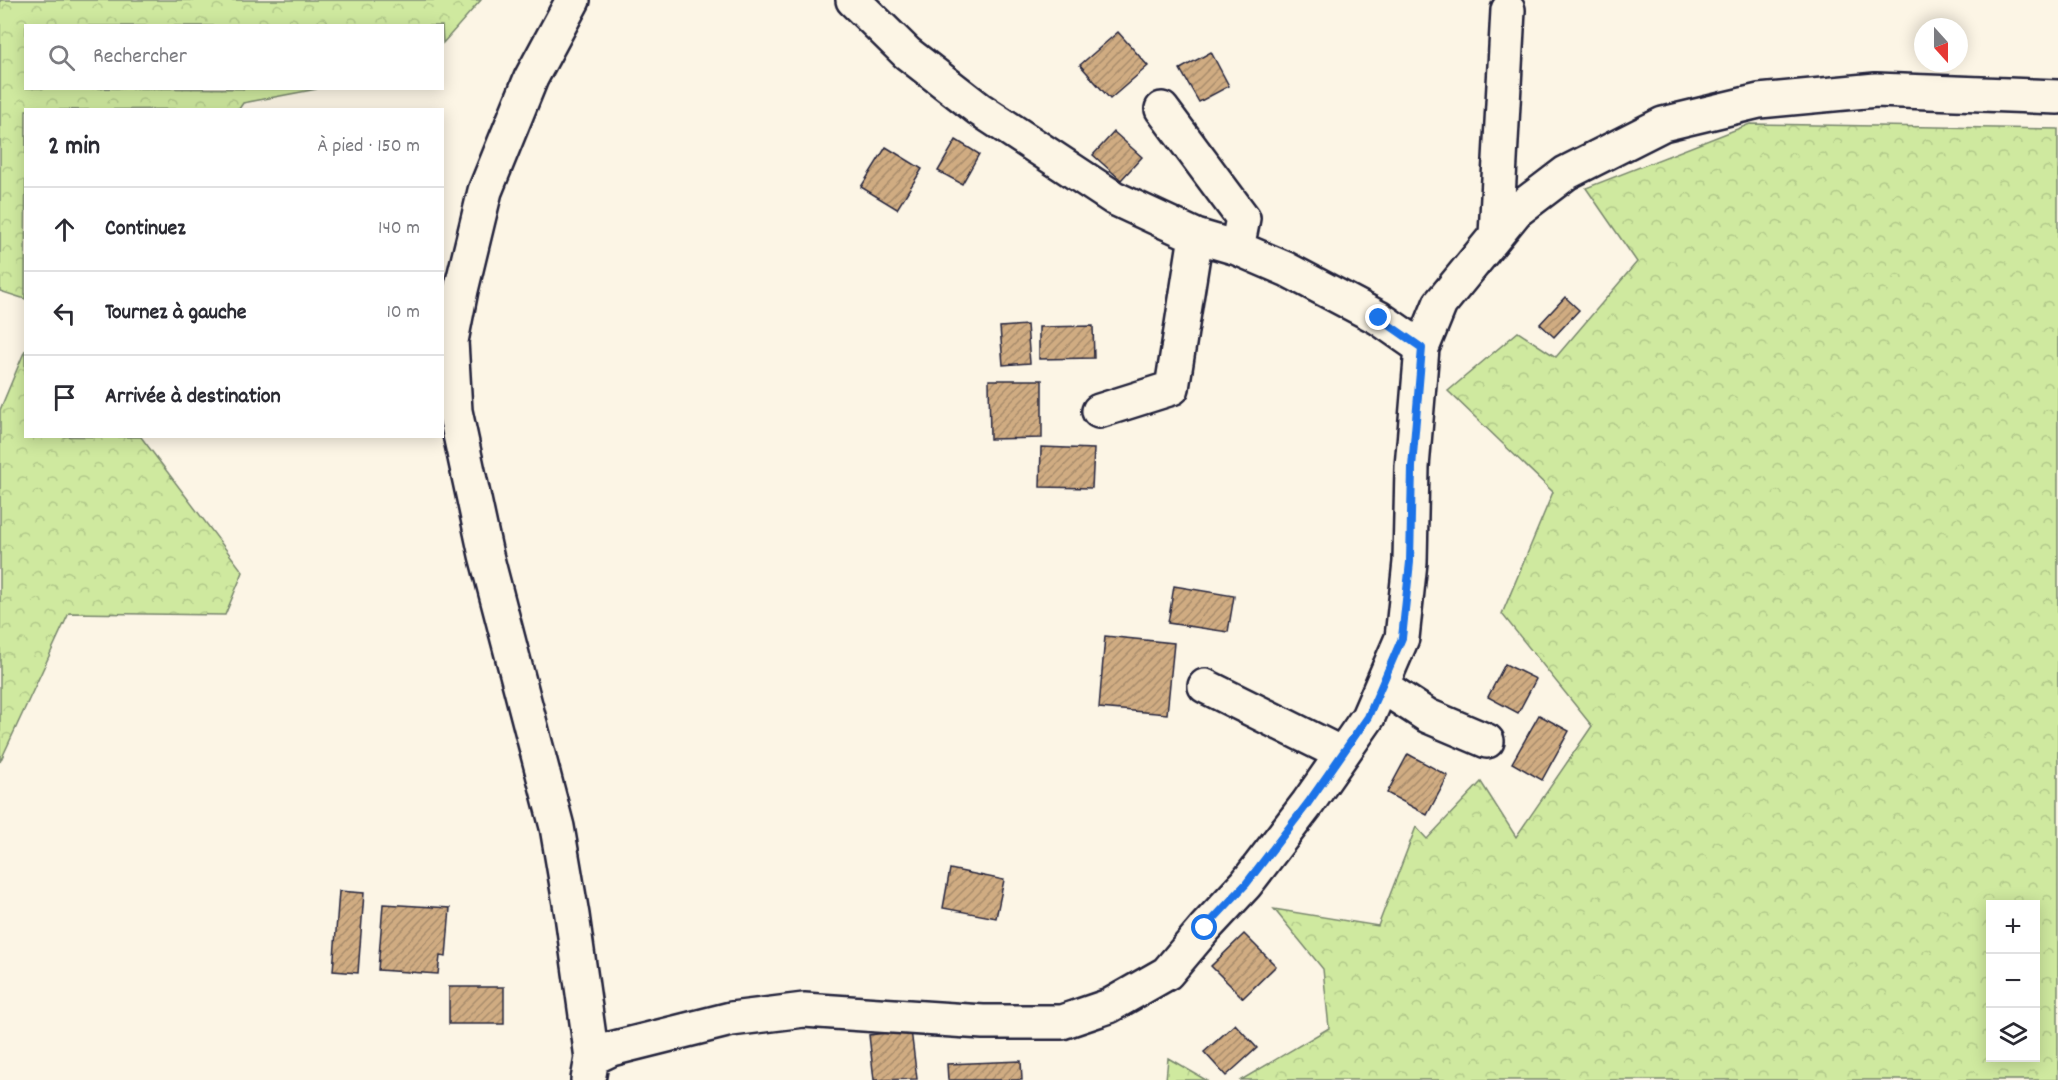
<!DOCTYPE html>
<html lang="fr">
<head>
<meta charset="utf-8">
<style>
  body { margin:0; font-family:Dekko,sans-serif; background:#f7f7f7; color:#2b2b33 }
  .controls { position:absolute; right:18px; bottom:18px; display:grid; overflow:hidden; border-radius:0px; box-shadow:0 3px 15px #0003 }
  .controls button { width:54px; height:54px; display:grid; place-items:center; padding:0; border:0; border-bottom:2px solid #e1e1e2; background:#fff; color:#2b2b33; font:30px sans-serif }
  .compass { position:absolute; left:1914px; top:18px; width:54px; height:54px; border-radius:50%; background:#fff; box-shadow:0 3px 15px #0003; rotate:159deg }
  .stop { position:absolute; width:18px; height:18px; margin:-14px; border:4px solid #1a73e8; border-radius:50%; background:#fff }
  .stop.end { background:#1a73e8; border-color:#fff; box-shadow:0 2px 6px #0008 }
  .list { margin:0; padding:0; list-style:none }
  h2 { display:flex; justify-content:space-between; align-items:center; height:78px; margin:0; padding:0 24px; font-size:26px }
  h2 small { font-size:20px; font-weight:400; color:#7c7c81 }
  .list li { display:grid; grid-template-columns:39px 1fr auto; gap:18px; align-items:center; box-sizing:border-box; height:84px; padding:0 24px; border-top:2px solid #e1e1e2 }
  .list b { display:block; font-size:22px; white-space:nowrap }
  .list em { font-size:20px; font-style:normal; color:#7c7c81 }
  .icon { flex:none; width:33px; height:33px; fill:none; stroke:currentColor; stroke-width:2; stroke-linecap:round; stroke-linejoin:round }
  .map { position:relative; flex:none; width:2058px; height:1080px; overflow:hidden }
  .search { position:absolute; background:#fff; box-shadow:0 3px 15px #0003; left:24px; top:24px; width:420px; height:66px; display:flex; align-items:center; gap:15px; box-sizing:border-box; padding:0 21px; border-radius:0px; color:#7c7c81; font-size:22px }
  .panel { position:absolute; background:#fff; box-shadow:0 3px 15px #0003; left:24px; top:108px; width:420px; height:330px; border-radius:0px }
  .map>svg:first-child { display:block }
</style>
</head>
<body>
<div class="map">
<svg width="2058" height="1080" viewBox="0 0 2058 1080">
  <defs>
    <pattern id="forest-crowns" width="20" height="18" patternUnits="userSpaceOnUse" patternTransform="scale(1.5)"><rect width="20" height="18" fill="#cfe99f"/><path d="M2 6a3 3 0 1 1 6 0M12 15a3 3 0 1 1 6 0" fill="none" stroke="#b1c88a"/></pattern>
    <pattern id="building-hatch" width="6" height="6" patternUnits="userSpaceOnUse" patternTransform="scale(1.5)"><rect width="6" height="6" fill="#d0ac82"/><path d="M-1 1l2-2M0 6l6-6M5 7l2-2" fill="none" stroke="#a88c6c"/></pattern>
  </defs>
  <rect width="100%" height="100%" fill="#fcf5e5"/>
  <filter id="ink" filterUnits="userSpaceOnUse"><feTurbulence type="fractalNoise" baseFrequency=".0167" numOctaves="2"/><feDisplacementMap in="SourceGraphic" scale="12" xChannelSelector="R" yChannelSelector="G"/><feConvolveMatrix kernelMatrix="1 2 1 2 8 2 1 2 1" color-interpolation-filters="sRGB"/></filter>
  <g filter="url(#ink)">
    <path fill="url(#forest-crowns)" stroke="#78866d" stroke-width="1.5" fill-rule="evenodd" d="M0 0H481L443 43 442 26H26V88L317 89 243 103 239 109 26 110 25 299 0 291Z
      M1750 124 2058 129V1080H1241L1329 1028 1323 969 1274 909 1378 926 1416 827 1427 839 1481 782 1516 837 1592 726 1502 614 1553 492 1448 391 1518 332 1556 357 1637 262 1586 188ZM1990 904H2036V1058H1990Z
      M25 350 26 436 141 437 243 572 225 615 69 613 0 762V410Z
      M1168 1058 1206 1080H1166Z"/>
    <path fill="url(#building-hatch)" stroke="#22223b" stroke-width="1.5" d="M1118 32 1148 66 1110 99 1080 65Z
      M1211 52 1229 86 1199 102 1180 69Z
      M1114 132 1142 157 1121 180 1093 155Z
      M956 140 979 154 962 184 938 171Z
      M886 147 922 169 897 209 861 187Z
      M1565 297 1579 310 1554 337 1540 324Z
      M1027 325 1030 363 1003 365 1000 327Z
      M1093 326 1094 358 1039 359V327Z
      M989 380H1042V438L990 439Z
      M1041 447 1094 449 1092 488 1040 487Z
      M1174 586 1234 596 1228 632 1168 623Z
      M1105 636 1174 643 1167 714 1099 708Z
      M1505 664 1536 679 1518 713 1488 697Z
      M1539 715 1569 731 1542 780 1512 763Z
      M1408 754 1448 776 1427 815 1387 793Z
      M950 869 1004 880 996 918 943 908Z
      M339 891 364 893 358 973 333 971Z
      M383 904 450 908 446 957 440 956 438 974 378 970Z
      M1244 934 1276 966 1243 998 1211 966Z
      M449 987H504V1024H449Z
      M1235 1024 1257 1048 1226 1076 1204 1052Z
      M911 1030 917 1079 874 1080 869 1035Z
      M1021 1061 1022 1080H948L947 1064Z"/>
    <g fill="none" stroke-linecap="round" stroke-linejoin="round">
      <defs>
        <path id="minor" d="M573 0 531 78 485 191 461 290 451 341 455 411 486 555 557 827 572 915 592 1058
          M853 0 907 53 979 109 1114 198 1196 236 1237 248 1286 269 1379 318 1422 348
          M1162 109 1243 218 1237 248
          M1496 235 1508 10
          M1099 411 1172 388 1196 236
          M1205 686 1342 754
          M1382 686 1428 716 1487 741
          M588 1080 592 1058 611 1049 731 1019 804 1010 983 1022H1062L1109 1006 1167 973 1205 928 1246 884 1308 803 1368 717 1402 638 1410 562 1412 467 1422 348 1440 304 1516 211 1566 173 1663 124 1759 101 1876 90 2058 97"/>
      </defs>
      <use href="#minor" stroke="#22223b" stroke-width="38"/>
      <use href="#minor" stroke="#fcf5e5" stroke-width="33"/>
    </g>
  </g>
  <g fill="none" stroke-linecap="round" stroke-linejoin="round" filter="url(#ink)">
    <path stroke="#1a73e8" stroke-width="8" d="M1205 928 1246 884 1308 803 1368 717 1402 638 1410 562 1412 467 1422 348 1379 318"/>
  </g>
</svg>
<div class="controls">
<button>+</button>
<button>−</button>
<button><svg class="icon" aria-label="layers" viewBox="0 0 24 24"><path d="M12 4l9 5-9 5-9-5zM3 14l9 5 9-5"/></svg></button>
</div>
<svg class="compass" viewBox="-18 -18 36 36"><path d="M0-13l5 13h-10z" fill="#e53935"/><path d="M0 13l5-13h-10z" fill="#7c7c81"/></svg>
<div class="stop" style="left:1205px;top:928px"></div>
<div class="stop end" style="left:1379px;top:318px"></div>
<div class="search"><svg class="icon" aria-label="search" viewBox="0 0 24 24"><circle cx="10" cy="10" r="6"/><path d="M15 15l6 6"/></svg>Rechercher</div>
<section class="panel">
<h2>2 min<small>À pied · 150 m</small></h2>
<ul class="list">
<li><svg class="icon" aria-label="ahead" viewBox="0 0 24 24"><path d="M12 20V5M6 11l6-6 6 6"/></svg><div><b>Continuez</b></div><em>140 m</em></li>
<li><svg class="icon" aria-label="left" viewBox="0 0 24 24"><path d="M17 20v-9H6M10 6l-5 5 5 5"/></svg><div><b>Tournez à gauche</b></div><em>10 m</em></li>
<li><svg class="icon" aria-label="arrive" viewBox="0 0 24 24"><path d="M6 21V4h12l-3 4 3 4H6"/></svg><div><b>Arrivée à destination</b></div></li>
</ul>
</section>
</div>
</body>
</html>
